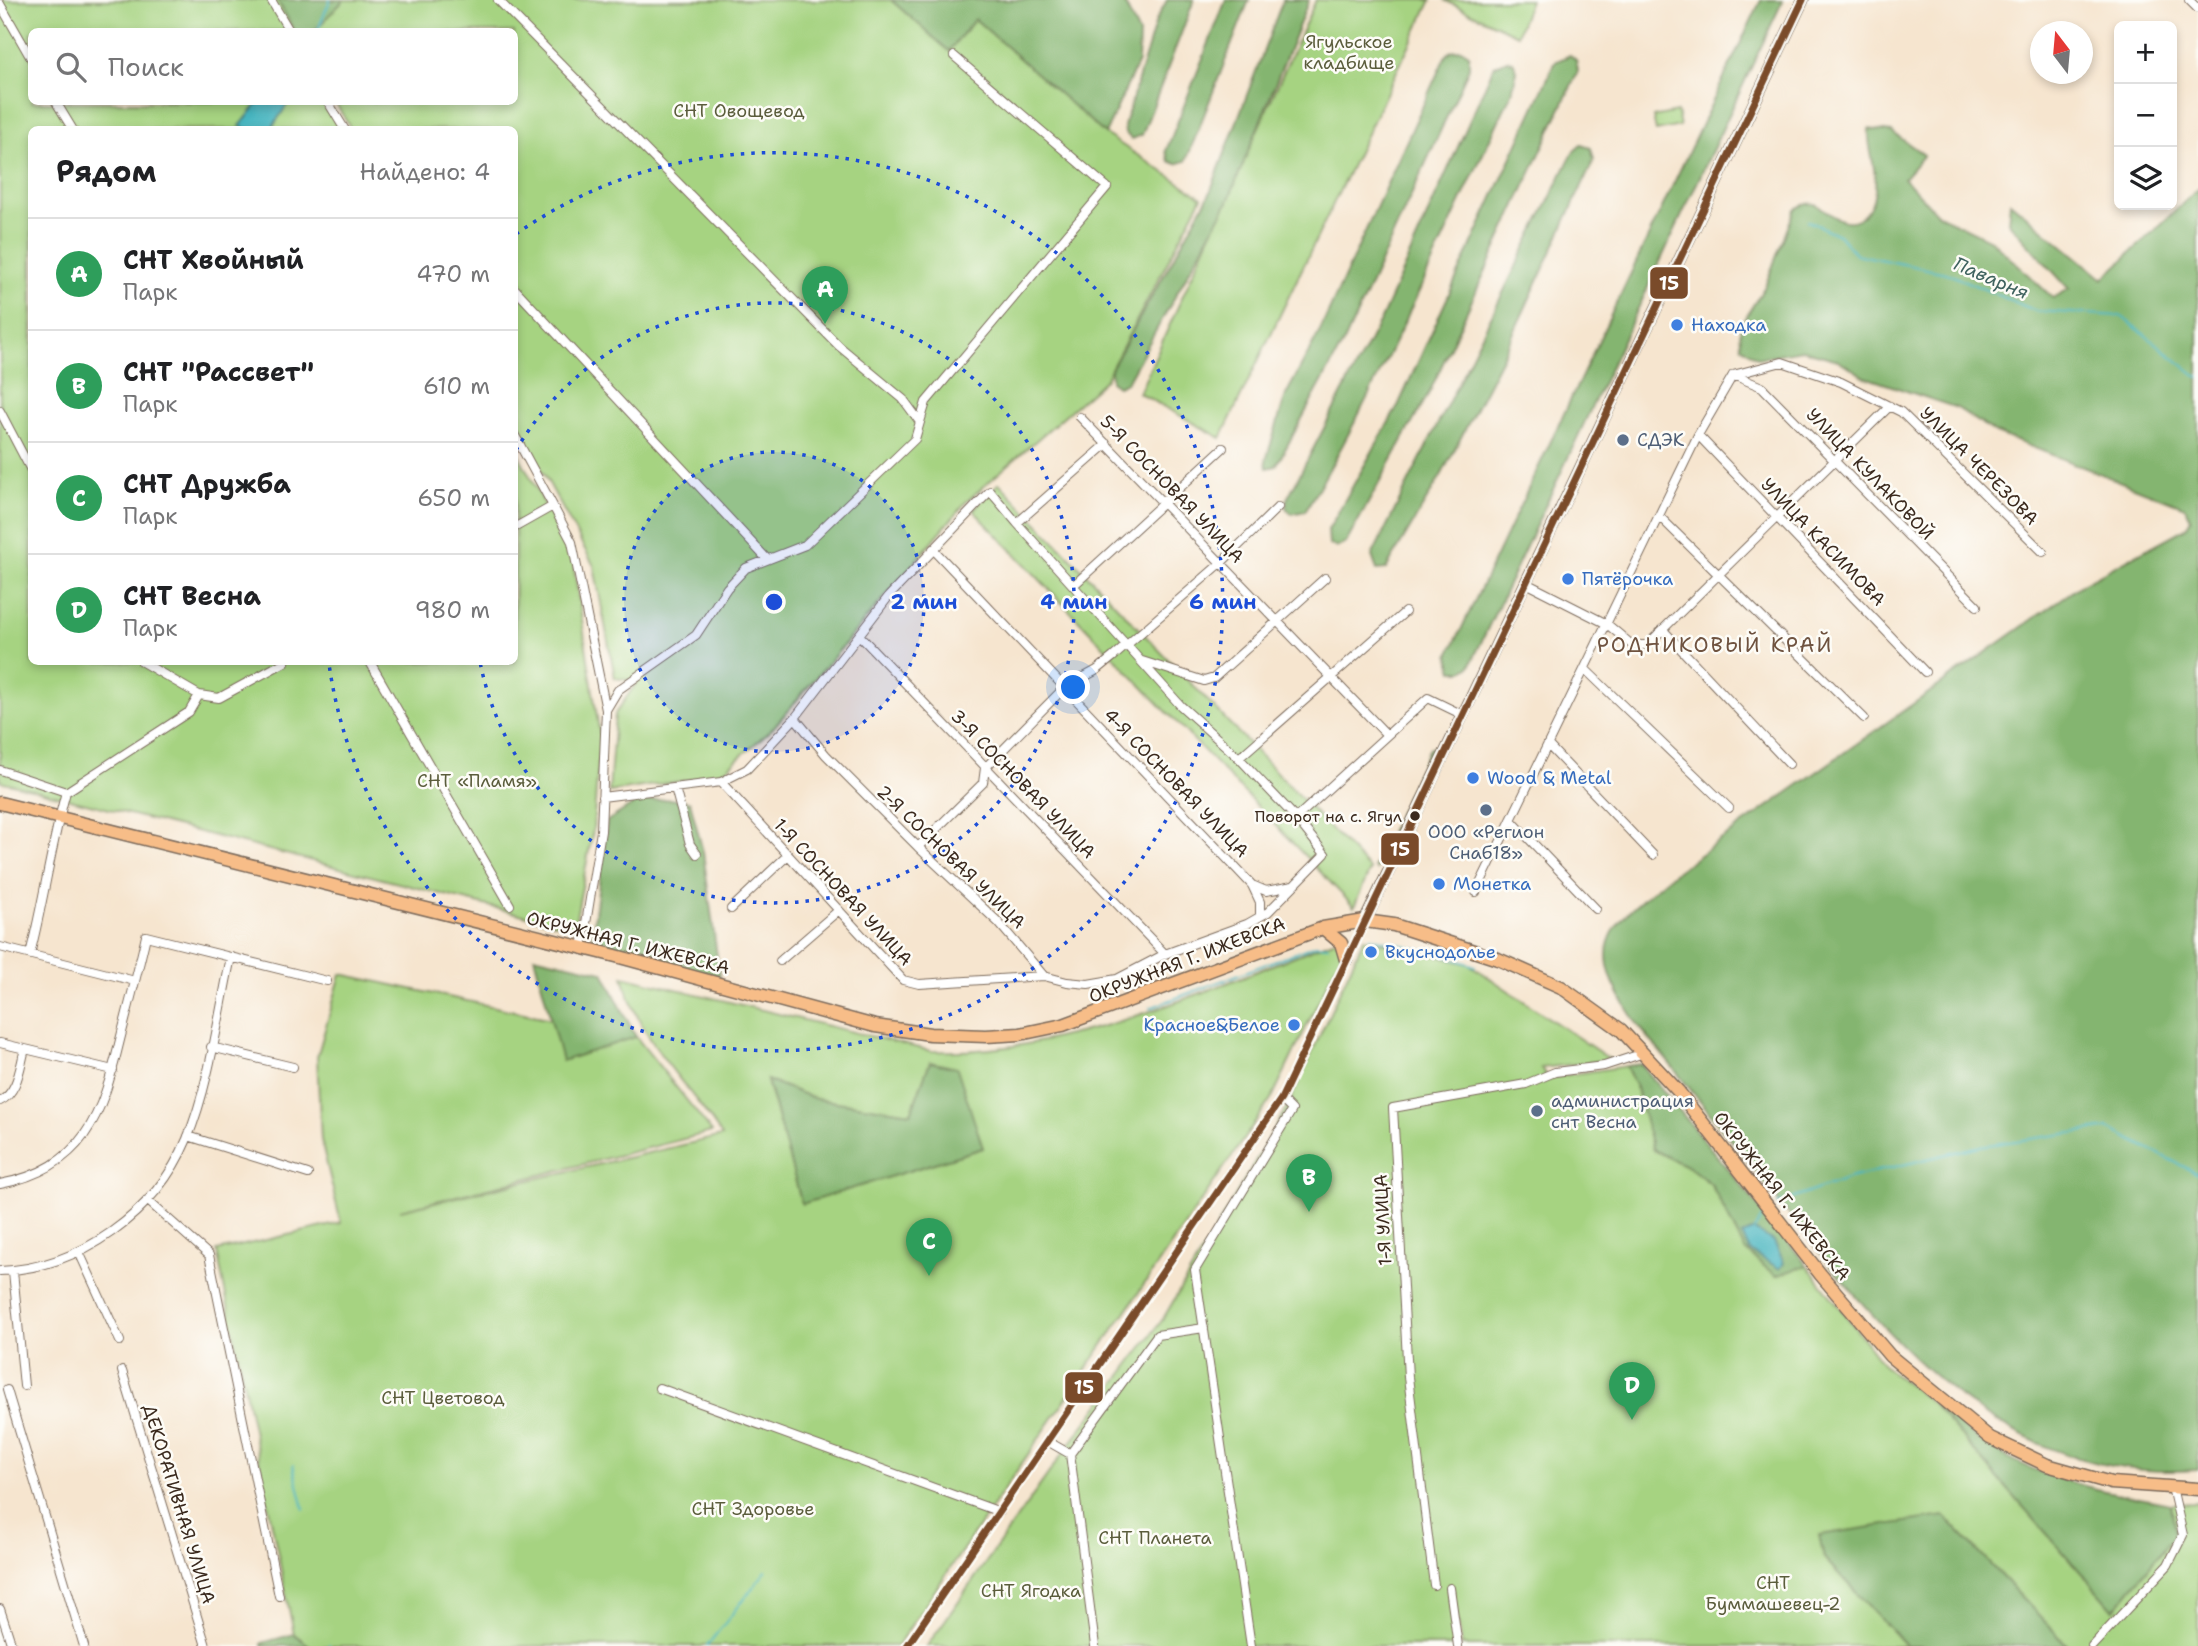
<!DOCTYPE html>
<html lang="ru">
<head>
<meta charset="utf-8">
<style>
  body { margin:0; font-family:"Shantell Sans",sans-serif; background:#f6f6f6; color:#202124 }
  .controls { position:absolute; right:21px; top:21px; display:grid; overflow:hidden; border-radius:10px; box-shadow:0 4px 10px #0003 }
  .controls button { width:63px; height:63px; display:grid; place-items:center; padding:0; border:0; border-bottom:2px solid #e0e0e0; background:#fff; color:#202124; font:35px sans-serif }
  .compass { position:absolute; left:2030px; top:21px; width:63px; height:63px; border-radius:50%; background:#fff; box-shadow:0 4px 10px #0003; rotate:344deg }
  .you { position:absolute; left:1074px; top:688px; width:24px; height:24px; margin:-18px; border:5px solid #fff; border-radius:50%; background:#1a73e8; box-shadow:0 0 0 10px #1a73e833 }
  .badge { display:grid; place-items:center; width:46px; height:46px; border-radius:50%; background:#1a73e8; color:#fff; font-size:23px; font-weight:700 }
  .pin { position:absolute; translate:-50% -58px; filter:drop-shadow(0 2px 4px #0008) }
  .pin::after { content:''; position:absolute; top:37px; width:24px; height:21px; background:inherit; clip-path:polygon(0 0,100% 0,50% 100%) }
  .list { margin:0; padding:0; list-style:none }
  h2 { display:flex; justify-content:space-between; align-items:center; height:91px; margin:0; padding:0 28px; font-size:30px }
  h2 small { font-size:23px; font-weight:400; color:#757577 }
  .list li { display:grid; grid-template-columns:46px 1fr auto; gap:21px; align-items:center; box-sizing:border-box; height:112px; padding:0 28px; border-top:2px solid #e0e0e0 }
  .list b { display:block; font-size:26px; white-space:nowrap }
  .list p { margin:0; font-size:23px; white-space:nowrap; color:#757577 }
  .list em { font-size:23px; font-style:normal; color:#757577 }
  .icon { flex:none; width:38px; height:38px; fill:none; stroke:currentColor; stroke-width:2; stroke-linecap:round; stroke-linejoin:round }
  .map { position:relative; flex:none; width:2198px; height:1646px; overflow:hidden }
  .search { position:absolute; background:#fff; box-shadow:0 4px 10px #0003; left:28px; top:28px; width:490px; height:77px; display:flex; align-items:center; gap:18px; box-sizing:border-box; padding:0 24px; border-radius:10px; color:#757577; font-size:26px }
  .panel { position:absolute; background:#fff; box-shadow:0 4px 10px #0003; left:28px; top:126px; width:490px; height:539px; border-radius:10px }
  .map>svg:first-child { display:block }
</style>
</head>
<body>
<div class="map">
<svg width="2198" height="1646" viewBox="0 0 2198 1646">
  <rect width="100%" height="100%" fill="#fdfcf7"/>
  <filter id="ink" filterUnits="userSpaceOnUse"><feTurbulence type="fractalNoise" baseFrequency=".0143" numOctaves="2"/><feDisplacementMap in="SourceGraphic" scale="14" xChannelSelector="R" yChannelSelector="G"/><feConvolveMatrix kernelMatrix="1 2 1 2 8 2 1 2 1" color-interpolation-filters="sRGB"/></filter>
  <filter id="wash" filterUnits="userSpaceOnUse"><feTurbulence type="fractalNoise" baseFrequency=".00686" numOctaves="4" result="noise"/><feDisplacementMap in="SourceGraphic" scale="28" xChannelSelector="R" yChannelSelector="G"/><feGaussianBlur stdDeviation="1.57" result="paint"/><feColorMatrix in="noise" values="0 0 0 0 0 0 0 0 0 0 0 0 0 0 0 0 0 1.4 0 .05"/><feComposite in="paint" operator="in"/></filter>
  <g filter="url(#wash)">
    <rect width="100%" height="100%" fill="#f6e5cf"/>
    <path fill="#a6d381" stroke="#707e50" stroke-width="2" fill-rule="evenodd" d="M0 0H277L295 31 32 32V102H328L343 129 32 130V662H514L515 448 572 556 600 736 593 830 574 928 0 781Z
      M344 0H891L949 50 975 19 1105 134 1202 197 1105 380 966 502 773 728 719 775 609 792 615 714 637 682 615 678 594 566 515 421 514 130 351 129 335 102H514V32H313Z
      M1316 0H1431L1221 438 1139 393Z
      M1444 0H1530L1517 35Z
      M1677 112 1680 126 1656 131 1653 117Z
      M999 483 1370 870 1354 907 973 510Z
      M1351 934 1273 1096 897 1646H310L294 1634 217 1251 341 1223 321 1140 317 1057 341 974 636 1037 712 1132 400 1210 722 1136C688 1083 637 1040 623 976L931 1051C1071 1057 1221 983 1351 934ZM930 1062 983 1148 802 1203 767 1081 816 1099 911 1113Z
      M1364 938 1469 964 1611 1060 1541 1068 1548 1078 1626 1066 1636 1087 1653 1150 1689 1167 1711 1184 1745 1250 1807 1265 1885 1367 1933 1404 2114 1610 2175 1535 2171 1504 2198 1503V1646H2068L1944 1516 1824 1558 1906 1646H1462L1452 1585H1448L1456 1646H927L1058 1460 1163 1319 1288 1105Z"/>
    <path fill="#84b56f" stroke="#607046" stroke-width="2" d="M277 0H344L313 32 295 31Z
      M891 0H1123L1139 34 1138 62 1105 134 975 19 949 51Z
      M1167 0H1194L1142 135 1132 139 1125 133 1124 126 1156 21Z
      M1226 0H1249L1186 161 1176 164 1169 161 1166 151Z
      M1283 0H1309L1227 204 1127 382 1118 386 1111 381V369L1209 195Z
      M1761 0H1783L1470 666 1463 671H1453L1449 655Z
      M1461 49 1469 54V68L1347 336 1276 466 1267 468 1266 460 1286 395 1318 335 1445 57 1451 51Z
      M1570 55 1576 60 1578 71 1430 391 1346 543 1338 547 1329 545 1328 530 1398 406 1555 62Z
      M1507 60 1513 62 1517 70 1512 93C1444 232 1385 378 1305 511L1292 514 1286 508 1287 499 1382 317 1494 66Z
      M1869 129 1892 132 1924 155 1904 178 1937 214 1991 240 2053 298 2069 289 2008 222 2010 202 2103 279 2198 189V1470C2007 1485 1893 1346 1787 1212 1738 1149 1689 1086 1638 1025 1581 943 1608 928 1674 873L2084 583 2186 528 2191 519 2185 507 1996 433 1957 408 1865 377 1838 360 1802 350 1758 358 1741 346 1740 326 1765 286 1795 209C1819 195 1820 211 1839 219 1860 228 1873 208 1875 190 1878 169 1867 150 1869 129Z
      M1581 145 1591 148 1594 160 1502 358 1442 474 1386 569 1377 570 1372 556 1380 540 1573 152Z
      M1429 748H1436L1376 870 1374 867Z
      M671 799 690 802 703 852 720 978 592 937 607 821 637 802Z
      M534 956 603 972 636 1037 562 1061Z
      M930 1062 957 1068 983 1148 802 1204 767 1080 816 1099 911 1113Z
      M1641 1064 1807 1265 1776 1276 1745 1250 1711 1184 1689 1167 1653 1150 1636 1087 1626 1066Z
      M1933 1404C1952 1418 1970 1435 1990 1447 2043 1481 2110 1493 2171 1504L2175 1535 2114 1610Z
      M1944 1516 2068 1646H1906L1824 1558 1819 1535Z
      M294 1634 310 1646H262V1643Z"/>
    <path fill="#46b5c0" stroke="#40706f" stroke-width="2" d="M259 102H289L271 129H246L240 126Z
      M1754 1230 1774 1241 1784 1263 1780 1269 1750 1251 1742 1235Z"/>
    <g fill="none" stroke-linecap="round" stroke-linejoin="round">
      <path stroke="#46b5c0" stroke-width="2" d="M317 32 330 0
        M1808 221 1839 235 1855 254 1946 273 2036 311 2121 316 2198 377
        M1370 937 1443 955 1475 966
        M1150 1008 1316 945 1328 946
        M1777 1204 1849 1178 1980 1146 2108 1128 2198 1174
        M1754 1230 1765 1214
        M293 1465 304 1509
        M329 1644V1646
        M707 1646 766 1571"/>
    </g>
  </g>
  <g filter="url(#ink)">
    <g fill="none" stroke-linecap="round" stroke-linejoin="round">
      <defs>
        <path id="street" d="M271 0 290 32
          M498 0 839 346 903 399 920 422 915 439 805 545 746 568 727 588 696 635 618 690 606 710 601 831 582 948
          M2189 0 2198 9
          M0 4 32 60
          M56 102 73 130
          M328 102 345 130
          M514 288 766 558
          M1733 375 1782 362 1841 382 1901 412 2043 552
          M1733 375 1762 387 1977 606
          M0 411 32 472
          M1080 417 1386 734
          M920 422 926 402 1107 187 954 56
          M514 434 553 506
          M1698 435 1925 672
          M1659 516 1864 718
          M1017 523 1181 706 1239 758 1296 818
          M514 528 553 506 572 542 606 710
          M933 549 1252 885 1260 902V916
          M1526 583 1607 624 1632 645H1647L1890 406
          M1074 585 1223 448
          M1663 630 1789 764
          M859 635 1165 954
          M1142 661 1204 681 1214 678 1325 578
          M142 662 199 695 219 698 285 662
          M370 662 510 905
          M1585 669 1729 808
          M795 718 826 755 918 847 998 922 1044 976 1067 982 1088 984 1117 979 1165 954 1247 924 1268 912 1325 854 1296 818 1428 698 1463 715
          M1548 745 1653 855
          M1239 758 1405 612
          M0 770 66 792
          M721 782 903 980 919 984 1044 976
          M675 788 690 844 697 854
          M602 797 721 782 747 769 795 718 889 596 990 491 1017 523 1107 444
          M1511 820 1596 909
          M918 847 983 783 985 768 1064 688 1097 670 1113 657 1221 563 1278 507
          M1252 885 1266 891 1293 886
          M1476 892 1698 435 1733 375
          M731 909 788 855
          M0 947 135 981
          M30 954C44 900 51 845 66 792L189 712 199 695
          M780 961 839 910
          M0 1043 113 1070
          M211 1047 293 1067
          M0 1101C18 1093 20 1066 25 1049
          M188 1136 308 1174
          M0 1184C84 1168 102 1115 120 1040 129 1005 138 971 146 936L327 981
          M147 1200 209 1255 279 1596
          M79 1252 120 1341
          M0 1271C80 1268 156 1213 187 1139 209 1087 219 1013 231 957
          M13 1271 24 1386
          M122 1371 206 1646
          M659 1388 1000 1512
          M7 1390 84 1646
          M1049 1442 1070 1454 1095 1646
          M1070 1454 1157 1335 1204 1328
          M1434 1585 1408 1377 1393 1108 1526 1084 1555 1072 1604 1066 1644 1053
          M1450 1588 1458 1646
          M0 1609 12 1646
          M907 1646 1281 1099 1365 921
          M1251 1646 1195 1270 1292 1110 1281 1099
          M2092 1646 2168 1565 2183 1535 2172 1487"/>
        <path id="secondary" d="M1365 921 1803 0"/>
        <path id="primary" d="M0 803 616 956 875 1026 930 1034 986 1036 1020 1034 1063 1025 1323 928 1365 921 1394 925 1498 959 1561 987 1621 1030 1678 1091 1821 1275 1890 1356 1990 1438 2047 1465 2111 1483 2198 1489
          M1323 928 1341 943 1346 960"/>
      </defs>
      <use href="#street" stroke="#7c6b5c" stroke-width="10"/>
      <use href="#secondary" stroke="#7c6b5c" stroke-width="13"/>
      <use href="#primary" stroke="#7c6b5c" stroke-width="15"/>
      <use href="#street" stroke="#fff" stroke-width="8"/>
      <use href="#secondary" stroke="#fce5cf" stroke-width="10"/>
      <use href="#primary" stroke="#f7bd88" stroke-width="12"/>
      <defs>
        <path id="bus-1" d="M907 1646 1281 1099 1803 0"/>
      </defs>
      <use href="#bus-1" stroke="#fdfcf7" stroke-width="12"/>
      <use href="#bus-1" stroke="#7a4b2a" stroke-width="7"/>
    </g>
  </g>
  <circle cx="774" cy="602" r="150" fill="#1d4ed8" fill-opacity=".12"/>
  <g fill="none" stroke="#1d4ed8" stroke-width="3.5" stroke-dasharray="3.5 7">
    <circle cx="774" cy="602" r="150"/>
    <path d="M516 450A300 300 0 1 1 480 662"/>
    <path d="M516 234A449 449 0 1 1 329 664"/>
  </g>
  <g fill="#3f7fe0" stroke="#fdfcf7" stroke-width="2.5">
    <circle cx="1677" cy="325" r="7"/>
    <circle cx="1568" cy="579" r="7"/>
    <circle cx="1473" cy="778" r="7"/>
    <circle cx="1439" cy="884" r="7"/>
    <circle cx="1371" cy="952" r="7"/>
    <circle cx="1294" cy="1025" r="7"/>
  </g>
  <g fill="#5c6f8a" stroke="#fdfcf7" stroke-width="2.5">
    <circle cx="1623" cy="440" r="7"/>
    <circle cx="1486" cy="810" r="7"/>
    <circle cx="1537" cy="1111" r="7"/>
  </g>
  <circle fill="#3b2a1e" stroke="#fdfcf7" stroke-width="2.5" cx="1415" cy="816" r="6"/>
  <g text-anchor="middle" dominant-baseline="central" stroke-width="5" stroke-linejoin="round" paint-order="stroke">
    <g font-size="16" fill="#3b2a1e" stroke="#fdfcf7" text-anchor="end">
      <text x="1402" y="816">Поворот на с. Ягул</text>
    </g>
    <g font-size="18" fill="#5b5d3c" stroke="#fdfcf7">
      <text x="1349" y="42">Ягульское<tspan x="1349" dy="21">кладбище</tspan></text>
      <text x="739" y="111">СНТ Овощевод</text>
      <text x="477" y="781">СНТ «Пламя»</text>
      <text x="443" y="1398">СНТ Цветовод</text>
      <text x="753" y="1509">СНТ Здоровье</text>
      <text x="1155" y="1538">СНТ Планета</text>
      <text x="1773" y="1583">СНТ<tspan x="1773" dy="21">Буммашевец-2</tspan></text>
      <text x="1031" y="1591">СНТ Ягодка</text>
    </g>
    <g font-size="18" fill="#366cbe" stroke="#fdfcf7" text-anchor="start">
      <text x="1691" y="325">Находка</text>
      <text x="1582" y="579">Пятёрочка</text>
      <text x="1487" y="778">Wood &amp; Metal</text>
      <text x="1453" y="884">Монетка</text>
      <text x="1385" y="952">Вкуснодолье</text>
      <text x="1280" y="1025" text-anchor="end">Красное&amp;Белое</text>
    </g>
    <g font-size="18" fill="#4e5e75" stroke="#fdfcf7" text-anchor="start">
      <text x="1637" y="440">СДЭК</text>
      <text x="1486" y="832" text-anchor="middle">ООО «Регион<tspan x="1486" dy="21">Снаб18»</tspan></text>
      <text x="1551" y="1101">администрация<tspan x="1551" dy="21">снт Весна</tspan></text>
    </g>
    <g font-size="18" fill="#3b2a1e" stroke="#fdfcf7">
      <text transform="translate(1979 466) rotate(45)">УЛИЦА ЧЕРЕЗОВА</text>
      <text transform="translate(1870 474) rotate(46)">УЛИЦА КУЛАКОВОЙ</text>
      <text transform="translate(1172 489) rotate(46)">5-Я СОСНОВАЯ УЛИЦА</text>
      <text transform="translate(1823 542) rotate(46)">УЛИЦА КАСИМОВА</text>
      <text transform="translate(1176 783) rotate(46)">4-Я СОСНОВАЯ УЛИЦА</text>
      <text transform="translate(1023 784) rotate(46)">3-Я СОСНОВАЯ УЛИЦА</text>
      <text transform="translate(951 857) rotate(44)">2-Я СОСНОВАЯ УЛИЦА</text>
      <text transform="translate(843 892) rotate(47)">1-Я СОСНОВАЯ УЛИЦА</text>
      <text transform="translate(628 943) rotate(14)">ОКРУЖНАЯ Г. ИЖЕВСКА</text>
      <text transform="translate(1187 960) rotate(-21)">ОКРУЖНАЯ Г. ИЖЕВСКА</text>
      <text transform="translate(1782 1196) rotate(52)">ОКРУЖНАЯ Г. ИЖЕВСКА</text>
      <text transform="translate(1383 1220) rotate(-93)">1-Я УЛИЦА</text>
      <text transform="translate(179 1504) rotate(73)">ДЕКОРАТИВНАЯ УЛИЦА</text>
    </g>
    <g font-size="19" font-style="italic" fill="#3f625f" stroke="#fdfcf7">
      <text transform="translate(1991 278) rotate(23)">Паварня</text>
    </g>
    <g font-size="21" letter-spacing="2" fill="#6f5340" stroke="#fdfcf7">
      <text x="1715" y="645">РОДНИКОВЫЙ КРАЙ</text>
    </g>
  </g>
  <circle cx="774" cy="602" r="10" fill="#1d4ed8" stroke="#fdfcf7" stroke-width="3.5"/>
  <g font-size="21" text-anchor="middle" font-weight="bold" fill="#1d4ed8" stroke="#fdfcf7" stroke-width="5" stroke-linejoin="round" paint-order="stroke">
    <text x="924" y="609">2 мин</text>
    <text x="1074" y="609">4 мин</text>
    <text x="1223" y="609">6 мин</text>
  </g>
  <g stroke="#fdfcf7" stroke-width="2.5">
    <rect x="1649" y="266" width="40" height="34" rx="7" fill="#7a4b2a"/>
    <rect x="1380" y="832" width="40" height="34" rx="7" fill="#7a4b2a"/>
    <rect x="1064" y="1371" width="40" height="33" rx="7" fill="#7a4b2a"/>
  </g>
  <g font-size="19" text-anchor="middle" font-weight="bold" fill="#fff">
    <text x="1669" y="290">15</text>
    <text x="1400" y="856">15</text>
    <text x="1084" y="1394">15</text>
  </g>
</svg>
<div class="controls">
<button>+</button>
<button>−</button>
<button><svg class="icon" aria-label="layers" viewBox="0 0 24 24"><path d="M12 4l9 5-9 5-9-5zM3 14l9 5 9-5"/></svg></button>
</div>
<svg class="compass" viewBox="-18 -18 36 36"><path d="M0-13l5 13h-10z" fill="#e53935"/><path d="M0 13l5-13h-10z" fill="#757577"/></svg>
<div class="you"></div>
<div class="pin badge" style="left:825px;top:324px;background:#2e9e5b">A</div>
<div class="pin badge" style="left:1309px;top:1212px;background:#2e9e5b">B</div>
<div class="pin badge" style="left:929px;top:1276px;background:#2e9e5b">C</div>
<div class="pin badge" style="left:1632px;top:1420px;background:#2e9e5b">D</div>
<div class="search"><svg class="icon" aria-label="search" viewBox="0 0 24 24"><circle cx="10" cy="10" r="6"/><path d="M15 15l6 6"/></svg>Поиск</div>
<section class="panel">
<h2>Рядом<small>Найдено: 4</small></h2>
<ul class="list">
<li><span class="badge" style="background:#2e9e5b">A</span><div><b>СНТ Хвойный</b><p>Парк</p></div><em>470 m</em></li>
<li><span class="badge" style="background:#2e9e5b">B</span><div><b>СНТ &quot;Рассвет&quot;</b><p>Парк</p></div><em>610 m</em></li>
<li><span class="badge" style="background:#2e9e5b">C</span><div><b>СНТ Дружба</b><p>Парк</p></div><em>650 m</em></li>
<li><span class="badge" style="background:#2e9e5b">D</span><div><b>СНТ Весна</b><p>Парк</p></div><em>980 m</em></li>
</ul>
</section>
</div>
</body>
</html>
